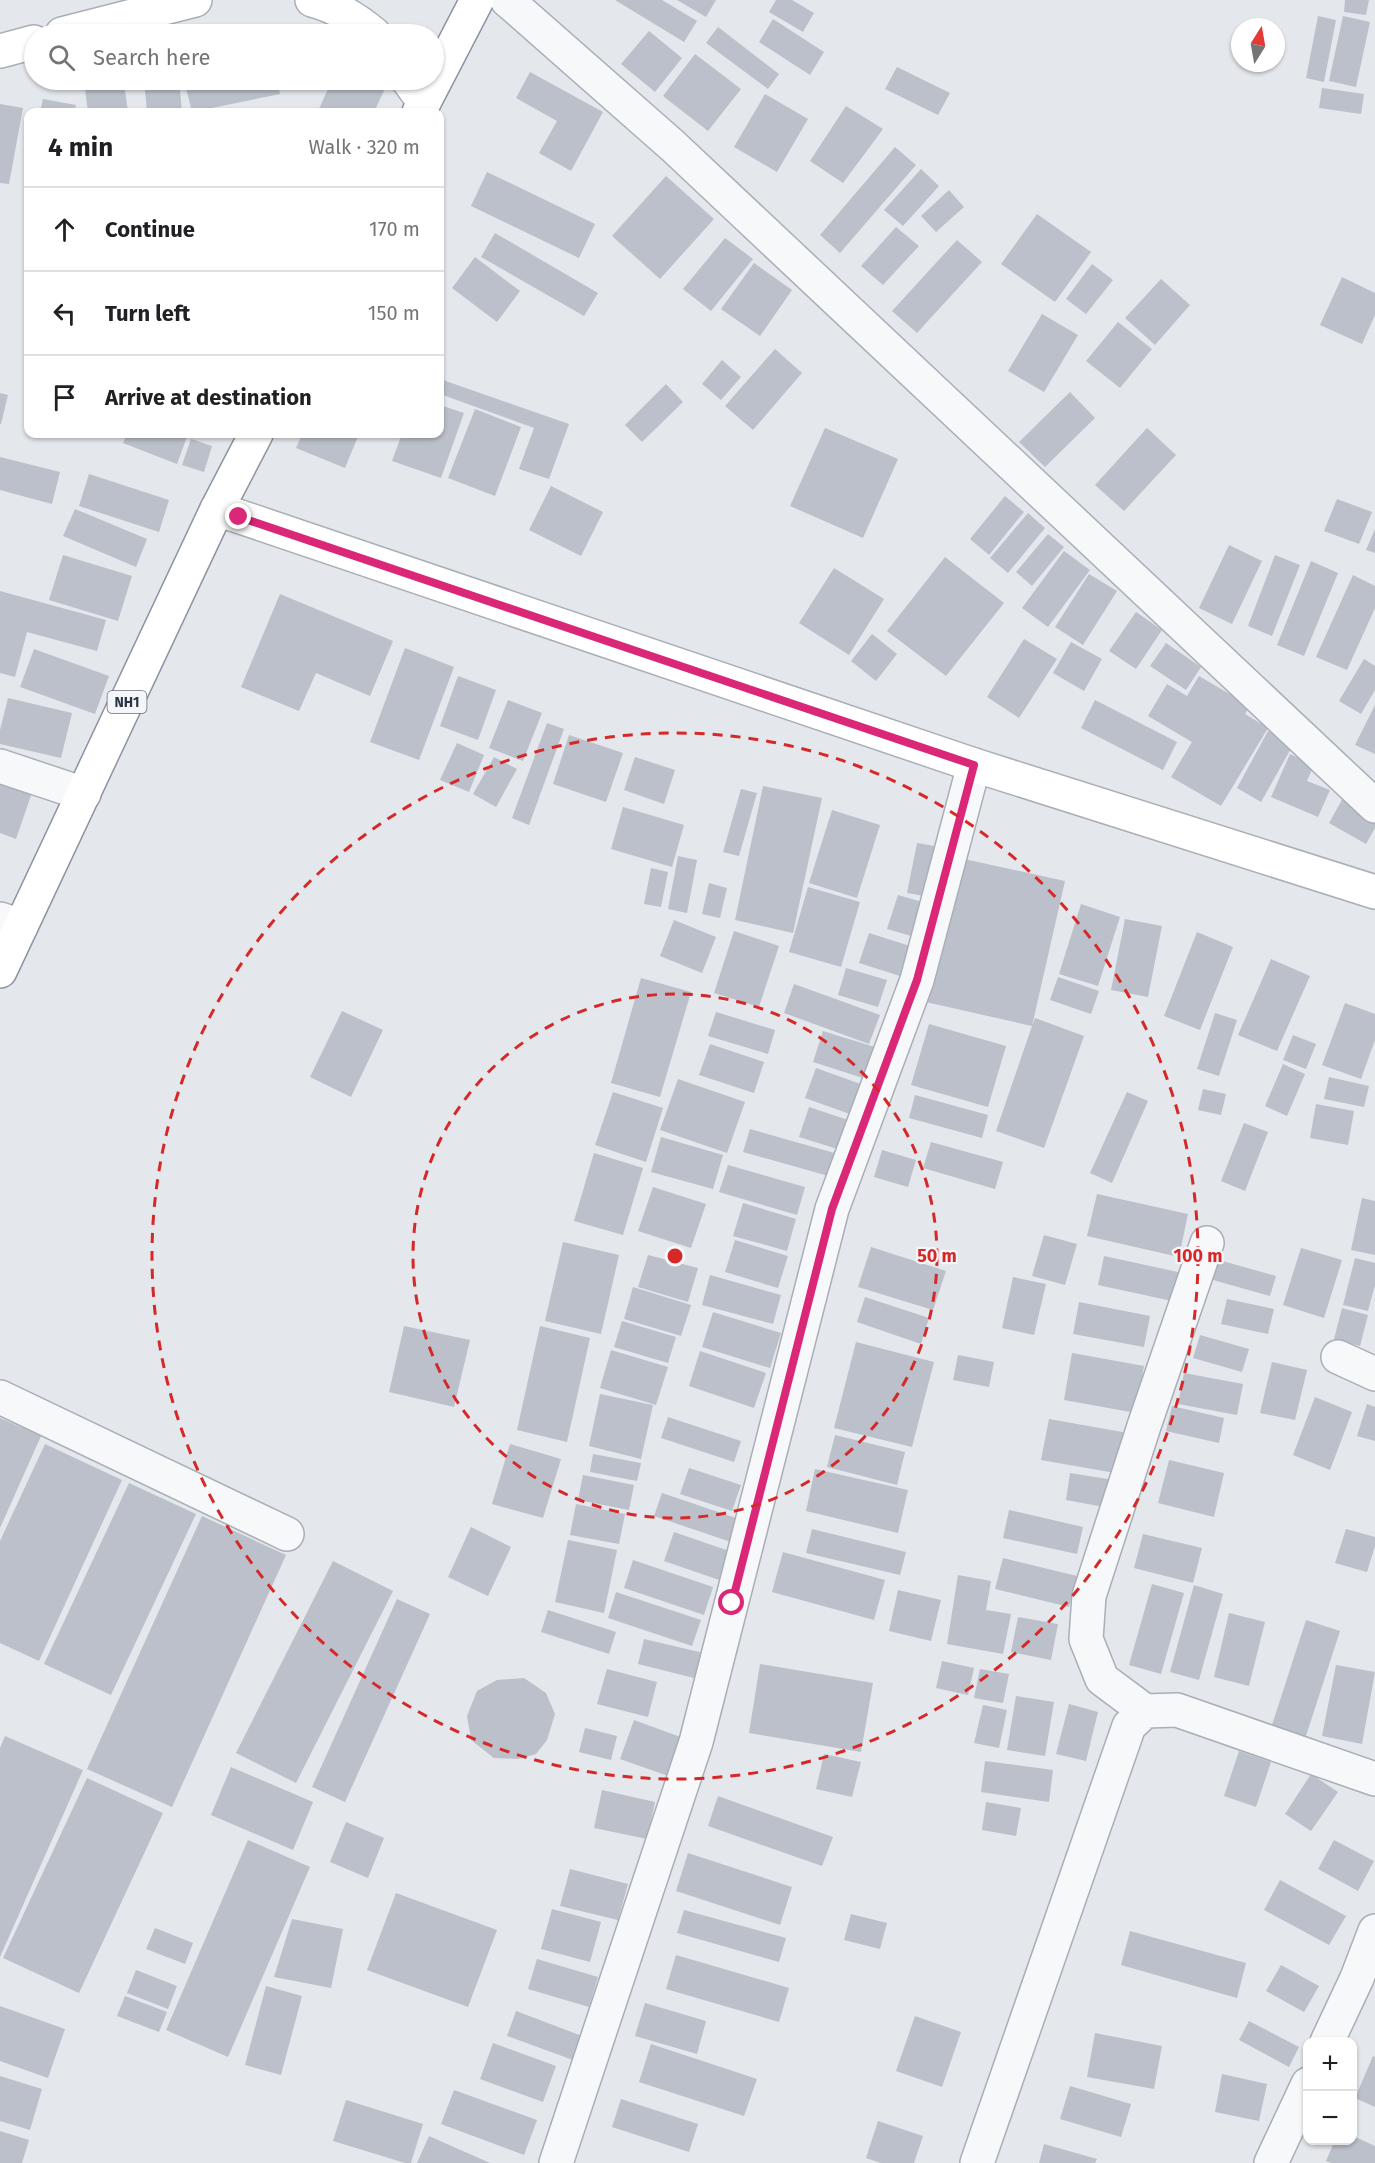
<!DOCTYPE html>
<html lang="en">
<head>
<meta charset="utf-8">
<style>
  body { margin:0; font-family:"Fira Sans",sans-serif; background:#f6f6f6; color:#202124 }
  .controls { position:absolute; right:18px; bottom:18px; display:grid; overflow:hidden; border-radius:12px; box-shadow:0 2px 4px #0004 }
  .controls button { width:54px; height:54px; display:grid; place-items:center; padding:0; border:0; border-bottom:2px solid #e0e0e0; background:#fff; color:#202124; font:30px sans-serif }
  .compass { position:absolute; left:1231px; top:18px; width:54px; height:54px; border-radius:50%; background:#fff; box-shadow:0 2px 4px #0004; rotate:11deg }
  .stop { position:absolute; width:18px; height:18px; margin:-14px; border:4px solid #db2777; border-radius:50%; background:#fff }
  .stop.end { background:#db2777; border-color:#fff; box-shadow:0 2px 6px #0008 }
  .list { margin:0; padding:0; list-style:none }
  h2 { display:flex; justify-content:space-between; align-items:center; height:78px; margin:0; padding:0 24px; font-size:26px }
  h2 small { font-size:20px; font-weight:400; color:#757577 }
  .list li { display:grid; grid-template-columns:39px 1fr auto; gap:18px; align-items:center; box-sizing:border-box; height:84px; padding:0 24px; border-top:2px solid #e0e0e0 }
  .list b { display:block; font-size:22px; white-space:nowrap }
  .list em { font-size:20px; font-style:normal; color:#757577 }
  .icon { flex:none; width:33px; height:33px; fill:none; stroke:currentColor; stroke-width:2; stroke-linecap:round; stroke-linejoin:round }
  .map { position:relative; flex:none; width:1375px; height:2163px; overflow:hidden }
  .search { position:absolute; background:#fff; box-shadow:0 2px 4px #0004; left:24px; top:24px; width:420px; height:66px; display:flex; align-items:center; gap:15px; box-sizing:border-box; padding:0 21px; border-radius:33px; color:#757577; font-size:22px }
  .panel { position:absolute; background:#fff; box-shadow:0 2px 4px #0004; left:24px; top:108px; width:420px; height:330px; border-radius:12px }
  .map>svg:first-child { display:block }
</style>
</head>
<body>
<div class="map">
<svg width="1375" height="2163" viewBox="0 0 1375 2163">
  <rect width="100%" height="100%" fill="#e4e7ec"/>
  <path fill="#bbc0ca" d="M615 0H662L697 21 684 42Z
    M677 0H716L706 17Z
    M776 0H792L814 13 803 32 769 12Z
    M1345 0H1369L1366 15 1344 12Z
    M1318 16 1336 20 1324 82 1306 78Z
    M1343 16 1370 22 1356 87 1329 81Z
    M773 19 824 52 810 75 759 42Z
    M718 27 779 74 768 89 706 43Z
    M649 31 682 58 655 92 621 64Z
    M695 54 741 89 708 131 663 96Z
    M897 67 950 93 938 115 885 89Z
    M530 72 603 112 571 171 539 153 557 121 516 98Z
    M144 80H179L182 112H147Z
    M184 80H277L280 94 192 112Z
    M332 80H389L374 112H321L318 111Z
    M124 84 128 112H88L85 89Z
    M1322 88 1364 94 1361 114 1319 108Z
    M765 94 808 119 777 172 734 147Z
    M43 99 76 105 74 112H40Z
    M0 104 23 108 9 184 0 183Z
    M846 106 883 129 843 183 810 161Z
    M895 147 916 165 840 253 820 235Z
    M921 169 939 186 903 226 884 210Z
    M487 172 595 224 579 258 471 206Z
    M666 176 714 219 660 279 612 236Z
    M949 190 964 207 936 232 921 216Z
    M1037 214 1091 252 1055 302 1001 264Z
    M896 227 919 246 883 285 861 266Z
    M495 233 598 293 584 316 481 257Z
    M725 238 753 259 711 311 683 289Z
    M957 240 982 262 917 333 892 311Z
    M475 257 520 291 497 322 452 288Z
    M754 263 792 290 760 336 721 309Z
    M1092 264 1113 280 1086 314 1066 299Z
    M1342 277 1375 293V315L1362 344 1320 325Z
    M1161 279 1190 305 1155 345 1125 318Z
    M1042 314 1078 335 1044 392 1008 371Z
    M1118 322 1152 349 1120 388 1086 361Z
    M775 349 802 373 753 430 725 406Z
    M722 360 741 377 721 400 702 384Z
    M440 379 569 424 549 479 519 469 534 428 440 394Z
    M666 384 683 402 642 442 625 425Z
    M1070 392 1095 418 1045 467 1019 442Z
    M0 393 8 395 1 424H0Z
    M440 405 464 413 441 478 392 461 402 434H440Z
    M475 409 521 427 495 496 448 478Z
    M825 428 898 459 863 538 790 506Z
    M1147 428 1176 455 1124 511 1095 485Z
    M127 434H188L177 464 123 443Z
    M302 434H359L345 468 296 448Z
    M191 439 212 446 204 472 182 465Z
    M0 457 60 472 52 504 0 490Z
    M89 474 169 500 159 532 79 506Z
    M551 486 603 512 581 556 529 530Z
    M1005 496 1024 512 989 555 970 539Z
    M1337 499 1372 512 1359 544 1324 531Z
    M75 509 147 539 136 567 63 536Z
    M1028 513 1045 528 1008 573 990 558Z
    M1375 529V553L1366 550Z
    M1048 534 1064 547 1032 586 1016 572Z
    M1229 545 1262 561 1232 624 1199 608Z
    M1064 551 1090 570 1048 627 1022 608Z
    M63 555 132 576 118 621 49 600Z
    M1275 555 1300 565 1272 636 1248 626Z
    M945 557 1004 603 946 676 887 631Z
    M1311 561 1338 573 1304 656 1277 645Z
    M834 568 884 599 849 655 799 623Z
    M1089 574 1117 591 1083 645 1055 627Z
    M1353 575 1375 586V608L1347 670 1316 657Z
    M0 591 106 620 97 651 27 632 15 677 0 673Z
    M280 594 393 641 370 696 316 673 299 711 241 687Z
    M1136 612 1162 630 1136 669 1109 651Z
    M872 634 897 654 876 681 851 661Z
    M1024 639 1057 659 1019 718 987 697Z
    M1071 642 1102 659 1084 691 1053 673Z
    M1166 643 1201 667 1186 690 1150 666Z
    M405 648 454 667 419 760 370 742Z
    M34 649 109 676 95 714 20 687Z
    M1364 659 1375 666V690L1361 714 1339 701Z
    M458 676 496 690 478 740 440 726Z
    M1199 676 1250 706 1245 714 1268 728 1221 806 1171 777 1192 742 1148 716 1167 684 1187 696Z
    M8 698 72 713 61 758 0 744V730Z
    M508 700 542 713 523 761 489 748Z
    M1095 700 1177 742 1163 770 1081 728Z
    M1375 705V754L1355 745Z
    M547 723 564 729 529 825 512 818Z
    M1268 731 1293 745 1261 802 1237 788Z
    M569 735 623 753 606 802 553 784Z
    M457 743 484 755 469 792 440 780Z
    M1290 754 1314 765 1307 781 1330 790 1318 817 1271 797Z
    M494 757 517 769 496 807 473 794Z
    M635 757 675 770 664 804 624 790Z
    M0 769 36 781 16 839 0 833Z
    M763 786 822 798 793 933 735 920Z
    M741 789 757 793 739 856 723 852Z
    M1344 796 1375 813V828L1366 844 1329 823Z
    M623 807 684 825 672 867 611 849Z
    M832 810 880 825 857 898 809 883Z
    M917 843 946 848 936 898 907 893Z
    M678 856 697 860 687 913 668 909Z
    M950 856 1065 881 1032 1026 1035 1018 1084 1036 1044 1148 996 1131 1032 1026 917 1000Z
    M651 868 668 872 661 907 644 904Z
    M709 883 727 888 720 918 702 914Z
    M808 887 860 902 841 967 789 952Z
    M898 895 936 906 925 940 887 929Z
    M1081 904 1120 917 1098 986 1059 974Z
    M1125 919 1162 926 1148 997 1111 990Z
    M674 920 716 937 702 973 660 956Z
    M734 931 779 946 759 1007 714 993Z
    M1197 932 1233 947 1200 1030 1164 1016Z
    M869 933 910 946 900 976 859 963Z
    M1271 959 1310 976 1277 1051 1238 1035Z
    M846 968 887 980 878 1007 838 995Z
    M1058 977 1099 991 1091 1014 1050 1000Z
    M641 978 691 992 660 1097 611 1083Z
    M794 984 880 1015 869 1044 784 1013Z
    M1345 1003 1375 1014V1040L1361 1079 1322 1065Z
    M342 1011 383 1030 351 1097 310 1077Z
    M716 1012 775 1030 768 1054 708 1036Z
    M1215 1013 1237 1020 1219 1076 1197 1069Z
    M929 1024 1006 1046 988 1107 911 1085Z
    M823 1031 878 1048 869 1080 813 1062Z
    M1293 1035 1316 1044 1306 1069 1283 1060Z
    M710 1044 764 1062 754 1093 699 1075Z
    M1283 1064 1305 1074 1287 1116 1265 1106Z
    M816 1068 869 1087 858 1117 805 1098Z
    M1329 1077 1369 1086 1364 1107 1324 1099Z
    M678 1079 745 1102 727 1153 660 1130Z
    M1203 1089 1226 1094 1221 1115 1198 1110Z
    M613 1092 663 1108 646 1162 595 1145Z
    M1127 1092 1148 1101 1112 1183 1090 1173Z
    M915 1095 988 1115 982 1138 909 1118Z
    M1316 1104 1354 1111 1348 1145 1310 1138Z
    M809 1107 857 1123 847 1152 799 1137Z
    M1244 1123 1268 1132 1245 1191 1221 1181Z
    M750 1129 838 1154 832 1177 743 1152Z
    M661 1137 723 1155 713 1189 651 1172Z
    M931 1142 1003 1162 995 1189 923 1168Z
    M882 1150 916 1160 908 1187 874 1177Z
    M594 1153 643 1168 623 1235 574 1221Z
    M728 1165 805 1187 797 1215 719 1192Z
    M653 1187 706 1204 691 1248 638 1231Z
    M1097 1194 1188 1214 1179 1257 1087 1236Z
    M1362 1198 1375 1201V1255L1351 1250Z
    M743 1203 796 1219 787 1251 733 1236Z
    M1044 1235 1077 1244 1065 1285 1032 1276Z
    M735 1240 788 1256 778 1288 725 1272Z
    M563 1242 619 1255 601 1334 545 1321Z
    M871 1247 946 1271 933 1310 858 1287Z
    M1301 1248 1342 1260 1324 1318 1283 1305Z
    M648 1255 698 1268 688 1302 638 1287Z
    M1104 1256 1178 1272 1172 1301 1098 1285Z
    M1355 1258 1375 1263V1285L1368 1311 1343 1305Z
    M1219 1260 1276 1276 1270 1296 1213 1280Z
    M710 1275 781 1295 773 1324 702 1305Z
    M1013 1277 1046 1284 1034 1335 1002 1328Z
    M633 1287 691 1305 681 1336 624 1319Z
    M865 1297 929 1318 921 1344 857 1322Z
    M1227 1299 1274 1309 1268 1334 1221 1324Z
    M1079 1302 1150 1316 1144 1347 1073 1334Z
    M1342 1308 1368 1315 1360 1346 1334 1339Z
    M713 1312 781 1333 770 1368 702 1347Z
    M622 1321 676 1337 668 1363 614 1347Z
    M404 1326 470 1340 454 1407 389 1392Z
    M540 1326 590 1338 567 1442 517 1430Z
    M1200 1335 1249 1349 1242 1372 1193 1358Z
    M856 1342 934 1362 912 1447 834 1428Z
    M611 1350 668 1367 656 1405 600 1388Z
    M700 1351 766 1373 754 1408 689 1386Z
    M1072 1353 1144 1366 1136 1413 1064 1400Z
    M958 1355 994 1362 989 1387 953 1380Z
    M1272 1362 1307 1370 1295 1420 1260 1413Z
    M1184 1373 1243 1384 1237 1415 1178 1404Z
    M600 1394 653 1405 641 1459 589 1446Z
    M1315 1397 1352 1412 1330 1470 1293 1455Z
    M1367 1404 1375 1407V1441L1357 1436Z
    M1172 1406 1224 1418 1219 1443 1166 1431Z
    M668 1417 741 1441 734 1462 661 1438Z
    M0 1418 41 1436 0 1528Z
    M1049 1419 1128 1433 1121 1474 1041 1460Z
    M835 1435 905 1452 897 1485 827 1467Z
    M45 1444 122 1480 39 1661 0 1643V1541Z
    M510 1444 561 1459 543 1518 492 1504Z
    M593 1454 641 1463 637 1481 590 1472Z
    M1169 1460 1224 1473 1214 1517 1158 1503Z
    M689 1468 741 1485 732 1511 680 1494Z
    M815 1469 908 1490 898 1533 806 1511Z
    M1070 1473 1120 1481 1115 1509 1066 1500Z
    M583 1475 634 1485 629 1510 578 1500Z
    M129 1483 196 1514 111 1695 44 1664Z
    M662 1493 739 1519 731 1542 654 1516Z
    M576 1504 625 1514 619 1544 570 1535Z
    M1009 1510 1083 1527 1077 1554 1003 1538Z
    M202 1516 286 1555 172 1807 87 1769Z
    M471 1527 511 1547 488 1596 448 1577Z
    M812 1529 906 1552 900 1575 806 1553Z
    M1346 1529 1375 1537V1546L1367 1572 1335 1563Z
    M674 1532 732 1552 722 1581 664 1561Z
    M1143 1534 1202 1548 1193 1583 1134 1568Z
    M568 1540 617 1550 604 1613 555 1602Z
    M783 1552 885 1580 874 1620 772 1592Z
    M1003 1558 1077 1576 1069 1607 995 1589Z
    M633 1560 713 1587 704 1615 624 1588Z
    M333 1561 393 1591 296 1783 236 1753Z
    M958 1575 991 1581 986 1610 1011 1614 1003 1654 947 1644Z
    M1152 1584 1184 1593 1161 1674 1129 1665Z
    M1194 1585 1223 1594 1199 1680 1170 1672Z
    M898 1590 941 1600 931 1641 889 1631Z
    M616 1592 701 1620 692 1646 608 1618Z
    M397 1599 430 1614 345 1802 312 1787Z
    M548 1610 616 1632 609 1654 541 1632Z
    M1229 1613 1265 1622 1249 1686 1214 1677Z
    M1018 1617 1058 1624 1051 1660 1011 1652Z
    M1306 1620 1340 1631 1305 1739 1271 1728Z
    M644 1639 708 1654 702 1680 638 1664Z
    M942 1661 974 1668 968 1695 936 1688Z
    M760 1664 873 1683 861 1752 749 1733Z
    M1336 1665 1375 1672 1362 1744 1322 1736Z
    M607 1669 657 1682 648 1717 597 1704Z
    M980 1669 1009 1674 1003 1703 974 1698Z
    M524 1678 546 1693 555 1714 547 1740 536 1754 518 1759 494 1758 471 1740 467 1716 477 1691 497 1680Z
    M1016 1696 1054 1702 1045 1756 1007 1750Z
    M1069 1704 1098 1712 1086 1761 1056 1754Z
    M983 1705 1007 1710 999 1748 974 1743Z
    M634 1720 686 1739 671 1777 620 1759Z
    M585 1728 617 1736 611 1760 579 1752Z
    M5 1736 83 1770 0 1957V1748Z
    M1239 1751 1271 1762 1256 1807 1224 1796Z
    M824 1754 861 1762 852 1797 816 1789Z
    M985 1761 1053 1770 1049 1802 981 1792Z
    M231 1767 313 1802 293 1850 211 1815Z
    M1311 1774 1338 1792 1311 1831 1285 1814Z
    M87 1778 163 1813 79 1993 3 1958Z
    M602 1790 655 1802 647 1839 594 1828Z
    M718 1796 833 1837 822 1866 708 1826Z
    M986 1802 1021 1808 1016 1836 982 1830Z
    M346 1822 384 1838 368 1878 330 1862Z
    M248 1840 310 1867 228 2057 166 2030Z
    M1334 1840 1374 1861 1358 1891 1318 1869Z
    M688 1853 792 1887 780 1925 676 1891Z
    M570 1869 628 1884 618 1920 560 1906Z
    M1280 1880 1346 1916 1329 1945 1264 1910Z
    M396 1893 497 1930 468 2007 367 1970Z
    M552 1909 601 1922 590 1962 541 1949Z
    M684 1910 786 1938 779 1962 677 1933Z
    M851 1914 887 1923 880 1949 844 1940Z
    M292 1919 343 1929 331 1988 274 1977Z
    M155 1928 193 1943 185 1964 146 1949Z
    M1130 1931 1246 1963 1237 1998 1121 1965Z
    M676 1955 789 1988 779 2022 666 1989Z
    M537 1959 598 1977 589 2007 528 1989Z
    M1281 1965 1319 1986 1304 2012 1266 1991Z
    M136 1970 177 1986 168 2009 127 1993Z
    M266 1986 302 1996 281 2075 245 2065Z
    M125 1996 167 2012 159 2032 117 2016Z
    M645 2003 706 2021 697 2054 635 2036Z
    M0 2006 65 2029 48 2078 0 2061Z
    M516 2011 582 2036 573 2060 507 2036Z
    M915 2016 961 2032 942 2087 896 2071Z
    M1249 2021 1299 2047 1289 2067 1239 2040Z
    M1095 2033 1162 2046 1154 2089 1087 2077Z
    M493 2043 556 2066 543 2102 480 2079Z
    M651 2044 757 2079 744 2116 639 2082Z
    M1373 2056 1375 2057V2107L1355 2098Z
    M1222 2074 1267 2084 1259 2121 1215 2112Z
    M0 2076 42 2089 30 2130 0 2121Z
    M1070 2086 1131 2104 1121 2137 1060 2119Z
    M454 2090 537 2120 524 2155 441 2124Z
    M621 2099 698 2124 689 2152 612 2127Z
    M346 2100 423 2124 411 2163H405L333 2141Z
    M878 2121 923 2136 914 2163H881L866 2158Z
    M0 2131 29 2140 22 2163H0Z
    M429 2136 490 2163H417Z
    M1353 2136 1375 2146V2163H1331L1326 2161 1335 2140H1353Z
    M1044 2144 1097 2159 1095 2163H1039Z"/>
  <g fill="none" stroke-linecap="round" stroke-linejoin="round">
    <defs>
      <path id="minor" d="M507 0 673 146 1375 806
        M0 766 84 794
        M0 919 21 926
        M1338 1357 1375 1374
        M0 1397 287 1534
        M1145 1711 1102 1679 1086 1639 1089 1596 1145 1423 1207 1243
        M1327 2042 1357 1978 1375 1931
        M556 2163 696 1742 832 1209 917 980 974 765
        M977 2163 1129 1726 1145 1711 1177 1710 1375 1779
        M1271 2163 1308 2084"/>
      <path id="secondary" d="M312 0C335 6 356 19 374 34
        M62 34 195 0
        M0 51 34 42
        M408 80 424 102
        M217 509 974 765 1375 892"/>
      <path id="trunk" d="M419 112 477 0
        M0 971 217 509 256 434"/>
    </defs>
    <use href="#minor" stroke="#a9aeb7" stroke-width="36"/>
    <use href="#secondary" stroke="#a9aeb7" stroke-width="36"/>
    <use href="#trunk" stroke="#8b94a3" stroke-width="36"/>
    <use href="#minor" stroke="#f7f8fa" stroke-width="33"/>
    <use href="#secondary" stroke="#fff" stroke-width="33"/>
    <use href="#trunk" stroke="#fff" stroke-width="33"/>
  </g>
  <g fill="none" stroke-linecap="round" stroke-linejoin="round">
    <path stroke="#db2777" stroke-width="8" d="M239 517 974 765 917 980 832 1209 732 1603"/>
  </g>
  <g fill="none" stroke="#d62828" stroke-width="3" stroke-dasharray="10 8">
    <circle cx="675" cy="1256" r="262"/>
    <circle cx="675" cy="1256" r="523"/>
  </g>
  <g text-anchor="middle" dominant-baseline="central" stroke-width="4.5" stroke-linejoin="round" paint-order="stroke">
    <rect fill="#f4f6f9" stroke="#676e7b" stroke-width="1.5" x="107.5" y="691" width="39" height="22" rx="4.5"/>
    <g font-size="14" font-weight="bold" fill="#2b3445">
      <text x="127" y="702">NH1</text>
    </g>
  </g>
  <circle cx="675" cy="1256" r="9" fill="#d62828" stroke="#f4f6f9" stroke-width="3"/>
  <g font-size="18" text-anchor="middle" font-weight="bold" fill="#d62828" stroke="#f4f6f9" stroke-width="4.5" stroke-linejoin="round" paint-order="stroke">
    <text x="937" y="1262">50 m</text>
    <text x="1198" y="1262">100 m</text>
  </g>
</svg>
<div class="controls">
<button>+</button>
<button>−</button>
</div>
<svg class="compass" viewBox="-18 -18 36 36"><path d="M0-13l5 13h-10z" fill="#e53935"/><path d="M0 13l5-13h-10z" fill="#757577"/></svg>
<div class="stop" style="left:732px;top:1603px"></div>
<div class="stop end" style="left:239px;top:517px"></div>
<div class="search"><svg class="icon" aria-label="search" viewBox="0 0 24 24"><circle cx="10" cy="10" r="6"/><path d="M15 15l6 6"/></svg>Search here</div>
<section class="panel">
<h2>4 min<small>Walk · 320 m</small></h2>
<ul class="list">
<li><svg class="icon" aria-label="ahead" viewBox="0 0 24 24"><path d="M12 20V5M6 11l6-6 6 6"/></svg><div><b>Continue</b></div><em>170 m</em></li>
<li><svg class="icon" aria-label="left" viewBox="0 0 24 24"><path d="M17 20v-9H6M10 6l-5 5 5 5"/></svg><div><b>Turn left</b></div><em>150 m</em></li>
<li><svg class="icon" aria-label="arrive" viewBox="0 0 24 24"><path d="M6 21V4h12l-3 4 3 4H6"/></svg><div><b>Arrive at destination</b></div></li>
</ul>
</section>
</div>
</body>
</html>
